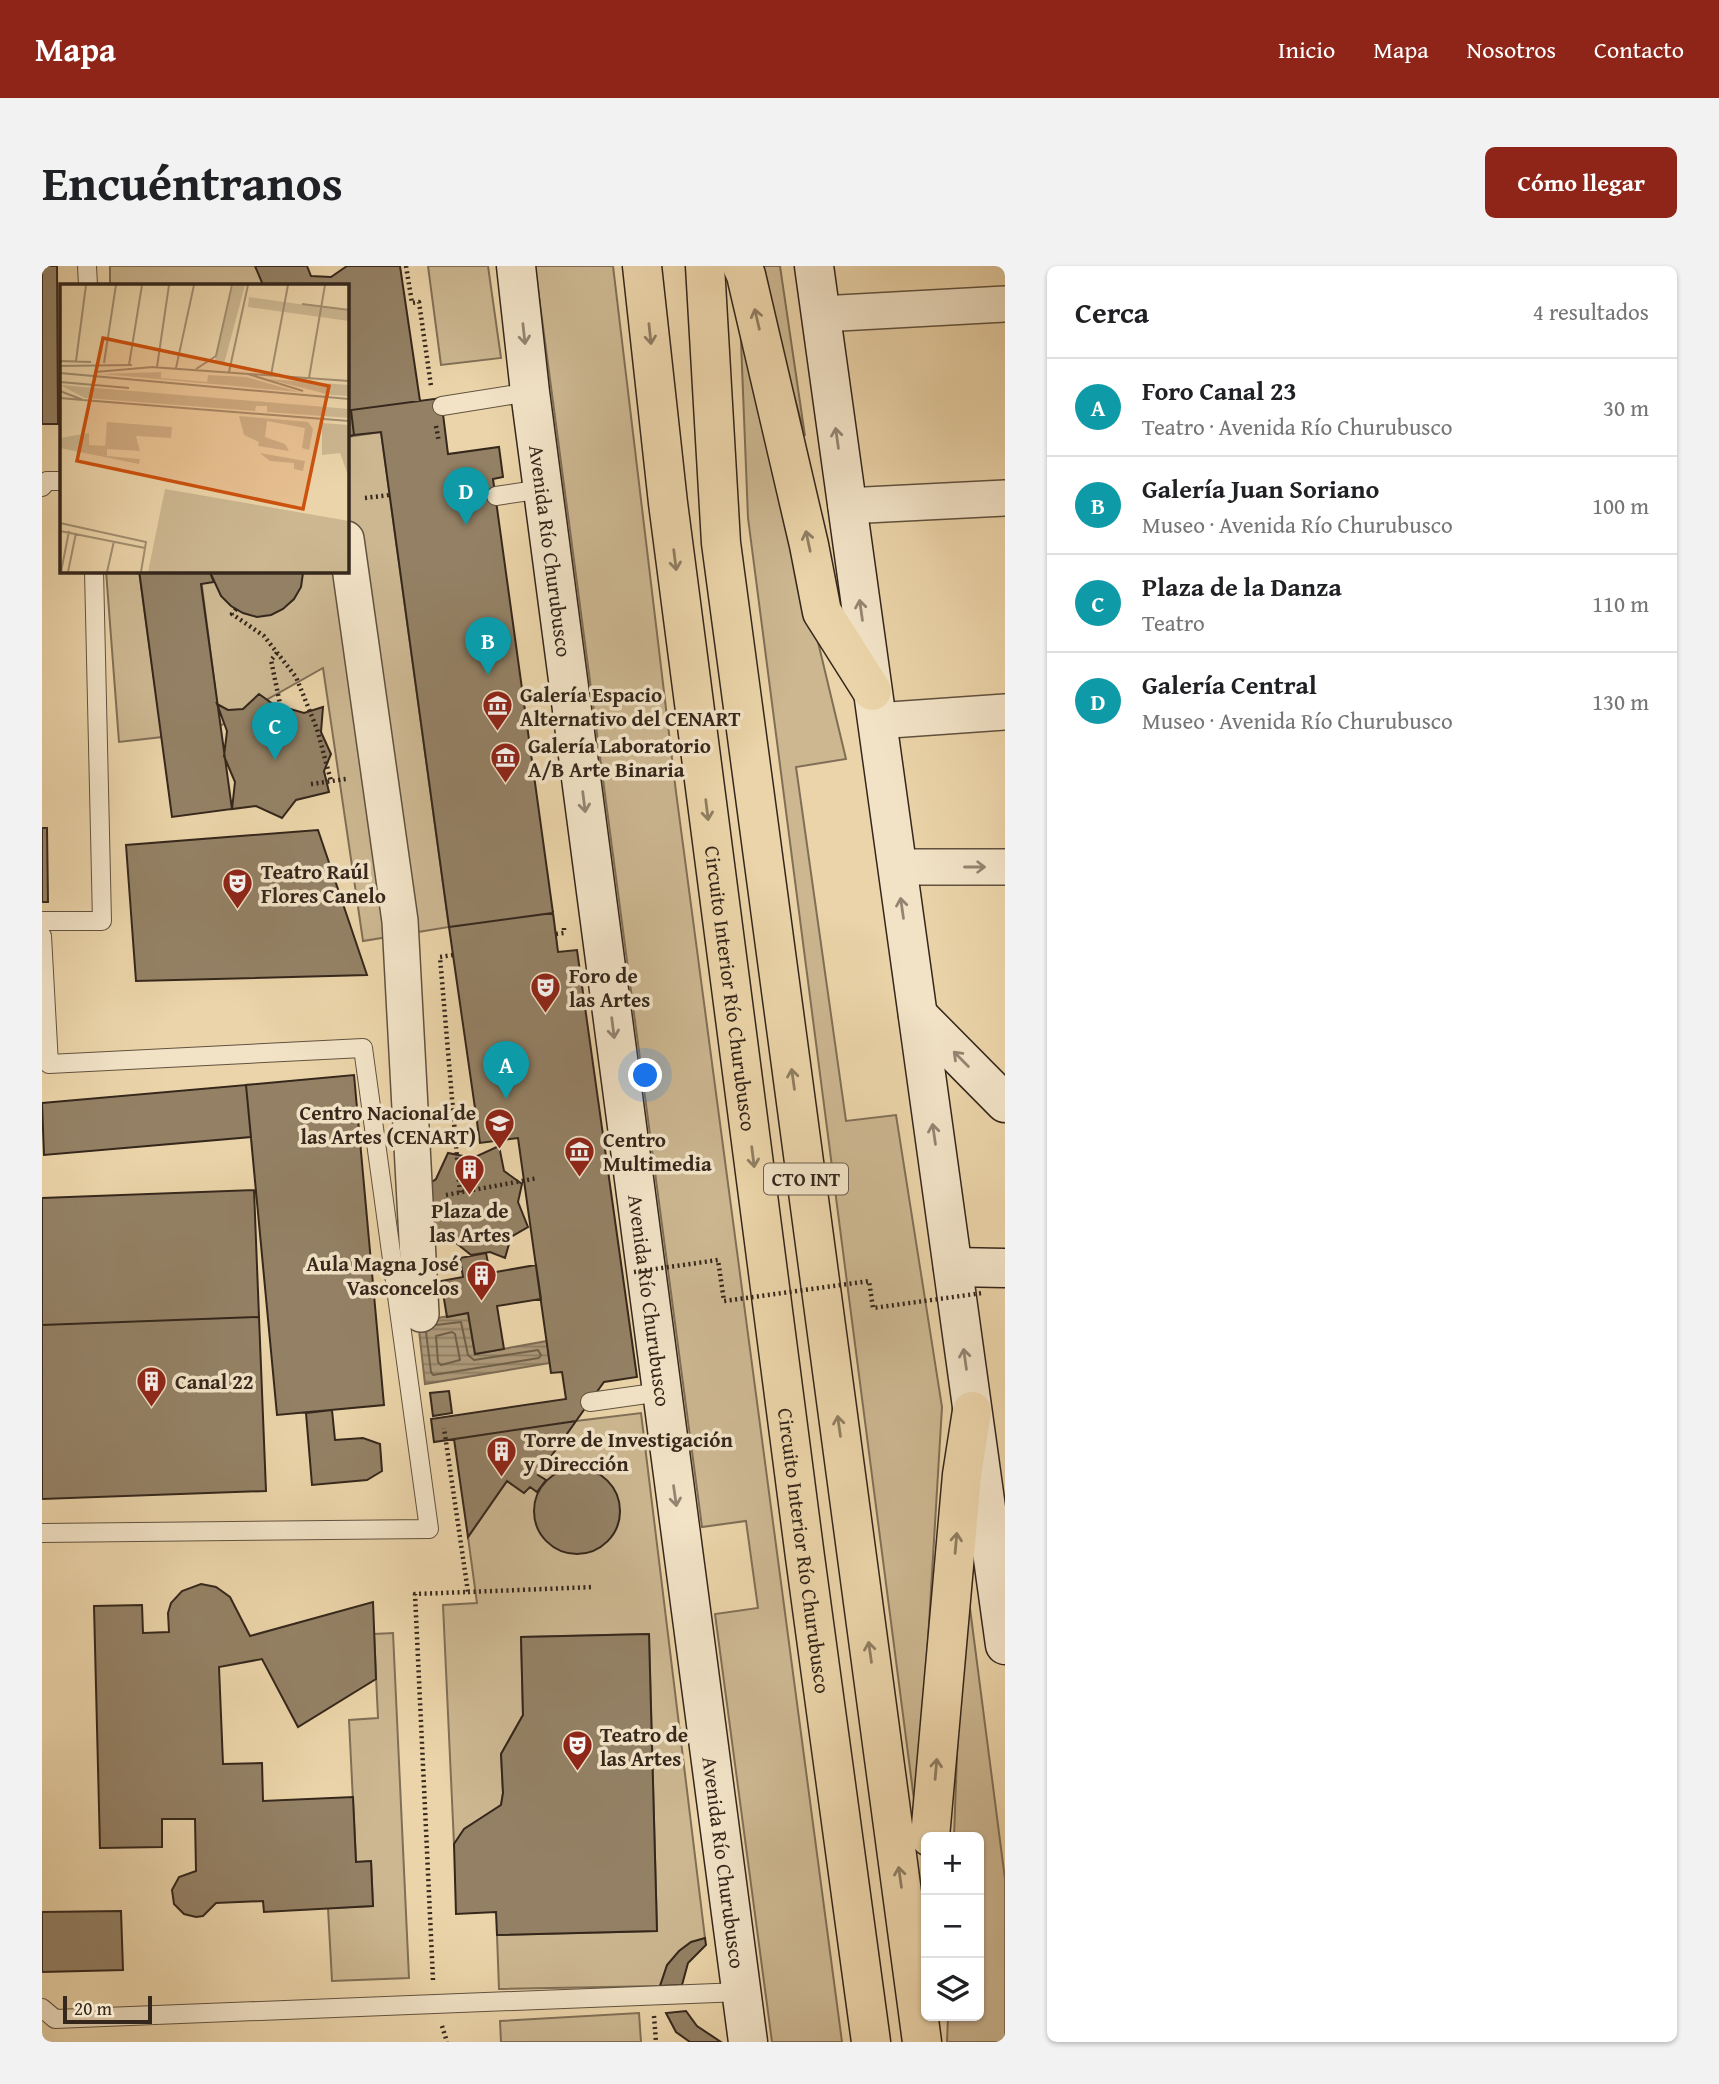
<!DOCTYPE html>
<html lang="es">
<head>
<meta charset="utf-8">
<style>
  body { margin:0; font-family:"Gentium Book Plus",serif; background:#f2f2f2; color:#202124 }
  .controls { position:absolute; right:21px; bottom:21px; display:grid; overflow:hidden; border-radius:10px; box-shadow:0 2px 5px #0004 }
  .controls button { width:63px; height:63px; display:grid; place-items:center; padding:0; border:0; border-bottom:2px solid #e0e0e0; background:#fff; color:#202124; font:35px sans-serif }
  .scale { position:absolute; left:21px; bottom:18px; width:89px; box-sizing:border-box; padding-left:7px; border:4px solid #35271c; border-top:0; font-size:19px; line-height:24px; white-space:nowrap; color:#35271c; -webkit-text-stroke:5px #f2e3c7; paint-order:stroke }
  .you { position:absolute; left:604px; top:810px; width:24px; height:24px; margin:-18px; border:5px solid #fff; border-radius:50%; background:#1a73e8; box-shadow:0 0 0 10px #1a73e833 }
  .badge { display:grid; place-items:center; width:46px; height:46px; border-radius:50%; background:#8f2418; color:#fff; font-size:23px; font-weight:700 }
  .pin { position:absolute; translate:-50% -58px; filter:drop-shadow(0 2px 4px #0008) }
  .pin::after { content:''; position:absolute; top:37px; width:24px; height:21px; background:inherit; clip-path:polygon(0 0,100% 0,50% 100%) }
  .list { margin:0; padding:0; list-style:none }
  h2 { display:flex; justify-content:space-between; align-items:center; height:91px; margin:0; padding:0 28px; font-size:30px }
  h2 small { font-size:23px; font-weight:400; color:#757577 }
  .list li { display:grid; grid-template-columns:46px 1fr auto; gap:21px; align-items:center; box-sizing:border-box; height:98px; padding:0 28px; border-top:2px solid #e0e0e0 }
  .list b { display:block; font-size:26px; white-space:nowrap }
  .list p { margin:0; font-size:23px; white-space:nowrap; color:#757577 }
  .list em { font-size:23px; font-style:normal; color:#757577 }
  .icon { flex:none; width:38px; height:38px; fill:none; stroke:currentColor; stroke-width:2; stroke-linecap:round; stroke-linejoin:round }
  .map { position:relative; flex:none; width:963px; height:1776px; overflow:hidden; border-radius:10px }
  header { display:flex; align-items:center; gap:42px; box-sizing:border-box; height:98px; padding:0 35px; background:#8f2418; color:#fff }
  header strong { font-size:33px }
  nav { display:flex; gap:38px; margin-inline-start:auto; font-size:24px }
  .intro { display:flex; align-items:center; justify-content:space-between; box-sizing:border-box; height:168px; padding:0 42px }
  h1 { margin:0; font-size:49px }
  .button { padding:18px 32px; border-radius:10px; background:#8f2418; color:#fff; font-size:24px; font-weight:700 }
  main { display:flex; gap:42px; padding:0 42px }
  aside { flex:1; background:#fff; border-radius:10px; box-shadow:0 2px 5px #0004 }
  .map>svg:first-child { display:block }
</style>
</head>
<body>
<header>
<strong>Mapa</strong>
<nav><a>Inicio</a><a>Mapa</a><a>Nosotros</a><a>Contacto</a></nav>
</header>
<div class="intro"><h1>Encuéntranos</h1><a class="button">Cómo llegar</a></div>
<main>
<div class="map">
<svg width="963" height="1776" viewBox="0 0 963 1776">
  <defs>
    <pattern id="water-rules" width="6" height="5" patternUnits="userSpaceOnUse" patternTransform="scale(1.75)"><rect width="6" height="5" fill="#ad9979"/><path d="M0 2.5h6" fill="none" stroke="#8e7d62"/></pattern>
  </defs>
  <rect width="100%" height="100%" fill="#ebd4a9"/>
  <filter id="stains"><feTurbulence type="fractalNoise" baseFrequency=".00286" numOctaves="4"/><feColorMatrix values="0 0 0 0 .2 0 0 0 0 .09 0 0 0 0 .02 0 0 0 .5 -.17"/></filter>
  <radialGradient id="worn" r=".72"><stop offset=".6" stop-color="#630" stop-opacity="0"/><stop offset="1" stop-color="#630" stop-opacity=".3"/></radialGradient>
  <path fill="#ccb791" stroke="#806f56" stroke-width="2" d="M68 0H214L222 19H68Z
    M386 0H446L459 92 399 99Z
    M493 0H571L634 526 800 1776H730L673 1348 716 1342 704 1255 660 1261Z
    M717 0H738L763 170Z
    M698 50 804 493 754 501 804 855 854 849 900 1141 875 1557 706 252Z
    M339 166 407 661 321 675 281 402 178 460 158 305 304 304 305 171Z
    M64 305H97L120 471 77 476Z
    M599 1147 663 1672C637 1680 627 1695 618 1720L457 1723 455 1669 615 1665 607 1368 479 1371 481 1449 459 1488 461 1527 459 1539 423 1563 412 1578 401 1339 435 1337 426 1271 465 1215 482 1227 534 1155Z
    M922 1296 963 1613V1776H905L906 1750H937V1571H912Z
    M351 1367 367 1712 290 1715 286 1642 331 1640 329 1595 314 1596 307 1454 336 1452 332 1368Z
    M597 1747 599 1776H459L458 1755Z"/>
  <path fill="url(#water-rules)" stroke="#7d6b54" stroke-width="2" d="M426 1047 433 1088 505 1075 508 1097 383 1118 376 1055Z"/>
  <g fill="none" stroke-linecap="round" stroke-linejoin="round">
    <path stroke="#71604a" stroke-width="2" d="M384 1066 389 1106 391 1109 497 1092 499 1089 496 1084 432 1094 426 1089 419 1056 394 1059
      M410 1066 413 1068 418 1094 399 1099 396 1096 394 1070Z"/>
  </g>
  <path fill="#948165" stroke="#35271c" stroke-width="2" d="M0 0H15L16 158H0Z
    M213 0H265L269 10 289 11 305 0H358L378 135 309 144 312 169 304 171V19H221Z
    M399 132 406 188 457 181 461 211 451 213 511 647 407 661 339 166 312 169 309 144Z
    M97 304H167L172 316 159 318 190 543 130 551Z
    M167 304H261V307L259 321 252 333 241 343 229 349 215 351 201 347 189 340 179 330Z
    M217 428 231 438 262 447 281 441 279 466 289 488 282 505 287 526 254 534 240 552 214 540 190 543 193 516 182 490 185 465 175 438 186 444 201 443Z
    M0 562H5L6 636H0Z
    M276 564 325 709 94 715 84 579Z
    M511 647 516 686 535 684 595 1111 562 1116 534 1155 392 1176 389 1153 524 1133 520 1106 509 1107 476 872 438 877 407 661Z
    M312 809 342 1139 235 1149 204 819Z
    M204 819 209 871 2 889 0 837Z
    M457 880 462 905 480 918 476 936 486 961 469 971 463 992 448 986 429 989 414 977 387 974 377 925 394 913 406 887 431 892Z
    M212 924 217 1051 0 1059V932Z
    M444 987 448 1007 494 999 499 1033 455 1040 462 1083 433 1088 426 1047 405 1051 399 1015 421 1011 418 992Z
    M217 1051 224 1225 0 1233V1059Z
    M407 1125 410 1147 391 1150 388 1127Z
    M290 1144 293 1174 321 1172 338 1178 340 1205 325 1214 270 1219 264 1147Z
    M534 1155 496 1209 504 1214 495 1226 488 1221 482 1227 465 1215 426 1271 412 1173Z
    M492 1245a43 43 0 1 1 86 0a43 43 0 1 1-86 0Z
    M159 1318 174 1321 188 1331 208 1370 331 1336 334 1413 256 1461 220 1393 177 1401 181 1498 220 1497 221 1535 311 1531 314 1596 329 1595 331 1640 222 1646 221 1635 174 1637 161 1650 154 1651 142 1648 132 1638 130 1624 137 1611 154 1605 153 1553H120V1581L58 1582 52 1340 100 1339 101 1367 127 1366 126 1347 129 1337 140 1325Z
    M607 1368 615 1665 455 1669 454 1646 414 1648 412 1578 422 1563 459 1539 461 1527 459 1488 481 1449 479 1371Z
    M79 1645 81 1704 0 1706V1646Z
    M663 1672 664 1679 646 1697 640 1719 618 1720 625 1699 637 1685 649 1676Z
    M644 1745 655 1760 679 1776H648L634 1766 624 1747Z"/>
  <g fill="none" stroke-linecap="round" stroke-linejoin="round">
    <defs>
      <path id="lane" d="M45 0 46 19
        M400 140 488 126
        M0 221 5 215H19
        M454 230 501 223
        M0 655H60L52 304
        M0 670 7 798 321 782 387 1263 0 1267
        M548 1136 619 1126
        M0 1742 13 1753 699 1726"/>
      <path id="street" d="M779 48 963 38
        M804 240 963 232
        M304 273 358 655 379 1048
        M834 455 963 446
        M855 601H963"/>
      <g id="secondary">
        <path id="s1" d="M474 0 488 126 706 1776"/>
        <path d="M772 0 963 1379"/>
        <path d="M876 749 963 837"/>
        <path d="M911 1001 963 1002"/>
      </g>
      <g id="highway">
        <path id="s2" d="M600 0 626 237 763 1291 829 1776"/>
        <path d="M663 0 679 277 880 1776"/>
        <path d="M700 0 704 9 767 279 780 346 830 425"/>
        <path d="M888 1571 920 1209 930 1145"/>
      </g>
    </defs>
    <use href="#lane" stroke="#62523f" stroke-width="20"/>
    <use href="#street" stroke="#62523f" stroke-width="38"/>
    <use href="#secondary" stroke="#35271c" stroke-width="41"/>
    <use href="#highway" stroke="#35271c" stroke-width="41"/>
    <path stroke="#35271c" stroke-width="4.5" stroke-dasharray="2 3.5" stroke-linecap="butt" d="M364 0 370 37 377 36 389 120
      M394 160 397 176
      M323 232 348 229
      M194 343 190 348 222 370 254 411 275 463 289 515
      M235 387 229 394 238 438
      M269 518 304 513
      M514 668 522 667V662
      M411 689 398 691 418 927
      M404 929 496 912
      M426 1326 552 1321
      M391 1714 373 1328 426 1326 402 1162
      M612 1750 614 1776
      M400 1760 405 1776"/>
    <use href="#lane" stroke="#f2e3c7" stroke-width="18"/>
    <use href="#street" stroke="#f2e3c7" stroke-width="35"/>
    <use href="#secondary" stroke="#f2e3c7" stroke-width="38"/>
    <use href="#highway" stroke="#ebd4a9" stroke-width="38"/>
    <path stroke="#35271c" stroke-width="4.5" stroke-dasharray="2 3.5" stroke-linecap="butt" d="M592 1006 676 994 682 1035 827 1015 831 1042 940 1027"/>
  </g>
  <defs><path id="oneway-shaft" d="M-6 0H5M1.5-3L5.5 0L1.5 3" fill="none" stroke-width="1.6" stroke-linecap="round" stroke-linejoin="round" transform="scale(1.75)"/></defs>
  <g stroke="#907e62">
    <use href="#oneway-shaft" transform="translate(715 53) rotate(-103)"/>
    <use href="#oneway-shaft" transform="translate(608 68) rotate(84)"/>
    <use href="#oneway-shaft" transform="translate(766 275) rotate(-102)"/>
    <use href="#oneway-shaft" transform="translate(633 294) rotate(83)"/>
    <use href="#oneway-shaft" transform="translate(665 544) rotate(83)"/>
    <use href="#oneway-shaft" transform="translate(751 813) rotate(-98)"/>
    <use href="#oneway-shaft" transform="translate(711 891) rotate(83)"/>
    <use href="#oneway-shaft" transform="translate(797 1160) rotate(-98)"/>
    <use href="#oneway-shaft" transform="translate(914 1277) rotate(-85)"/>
    <use href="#oneway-shaft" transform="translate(828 1386) rotate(-98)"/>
    <use href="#oneway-shaft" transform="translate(894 1503) rotate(-85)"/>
    <use href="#oneway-shaft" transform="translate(858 1611) rotate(-98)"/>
  </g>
  <g stroke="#948572">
    <use href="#oneway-shaft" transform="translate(482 68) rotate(84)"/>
    <use href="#oneway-shaft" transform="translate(795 172) rotate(-98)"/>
    <use href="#oneway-shaft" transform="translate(819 344) rotate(-98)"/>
    <use href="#oneway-shaft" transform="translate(542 536) rotate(83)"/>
    <use href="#oneway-shaft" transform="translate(933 601)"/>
    <use href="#oneway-shaft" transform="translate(860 642) rotate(-98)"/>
    <use href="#oneway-shaft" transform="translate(571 762) rotate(83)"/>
    <use href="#oneway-shaft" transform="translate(919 793) rotate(-135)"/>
    <use href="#oneway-shaft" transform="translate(892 868) rotate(-98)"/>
    <use href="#oneway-shaft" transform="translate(923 1093) rotate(-98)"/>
    <use href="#oneway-shaft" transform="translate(633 1230) rotate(82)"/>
  </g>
  <defs>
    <symbol id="museum-pin" viewBox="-11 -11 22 30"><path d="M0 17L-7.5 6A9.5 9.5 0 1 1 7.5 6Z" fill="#8f2418" stroke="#f2e3c7"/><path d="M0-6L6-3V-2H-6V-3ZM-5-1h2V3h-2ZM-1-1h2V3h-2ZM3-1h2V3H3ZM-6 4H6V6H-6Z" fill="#fff"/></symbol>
    <symbol id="theatre-pin" viewBox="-11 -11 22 30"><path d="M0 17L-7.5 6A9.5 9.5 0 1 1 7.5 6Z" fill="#8f2418" stroke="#f2e3c7"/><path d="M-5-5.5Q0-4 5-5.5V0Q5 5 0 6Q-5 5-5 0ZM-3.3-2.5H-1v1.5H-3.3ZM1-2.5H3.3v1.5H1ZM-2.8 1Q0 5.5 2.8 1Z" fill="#fff"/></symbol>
    <symbol id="university-pin" viewBox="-11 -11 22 30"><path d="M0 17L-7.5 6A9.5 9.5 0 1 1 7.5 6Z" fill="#8f2418" stroke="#f2e3c7"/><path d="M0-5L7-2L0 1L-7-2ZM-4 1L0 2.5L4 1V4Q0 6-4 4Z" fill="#fff"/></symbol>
    <symbol id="building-pin" viewBox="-11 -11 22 30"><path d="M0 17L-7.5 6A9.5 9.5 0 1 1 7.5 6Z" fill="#8f2418" stroke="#f2e3c7"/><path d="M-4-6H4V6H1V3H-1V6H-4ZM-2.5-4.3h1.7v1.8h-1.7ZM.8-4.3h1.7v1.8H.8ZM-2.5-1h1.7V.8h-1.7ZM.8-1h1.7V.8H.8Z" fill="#fff"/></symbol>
  </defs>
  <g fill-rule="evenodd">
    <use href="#museum-pin" x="438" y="422" width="35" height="47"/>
    <use href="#museum-pin" x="446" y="474" width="35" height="47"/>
    <use href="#theatre-pin" x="178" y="600" width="35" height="47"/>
    <use href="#theatre-pin" x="486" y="704" width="35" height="47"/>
    <use href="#university-pin" x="440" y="840" width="35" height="47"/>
    <use href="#museum-pin" x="520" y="868" width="35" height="47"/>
    <use href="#building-pin" x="410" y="886" width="35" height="47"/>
    <use href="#building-pin" x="422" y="992" width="35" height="47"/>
    <use href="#building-pin" x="92" y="1098" width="35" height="47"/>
    <use href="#building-pin" x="442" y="1168" width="35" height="47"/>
    <use href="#theatre-pin" x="518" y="1462" width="35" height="47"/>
  </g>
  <g text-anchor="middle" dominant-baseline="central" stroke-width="7" stroke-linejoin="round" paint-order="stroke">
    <rect fill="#f2e3c7" stroke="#6e5f4f" stroke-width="2" x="722" y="897.5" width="84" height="31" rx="5"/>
    <g font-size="19" font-weight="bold" fill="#35271c">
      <text x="764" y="913">CTO INT</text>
    </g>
    <g font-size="21" fill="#35271c" stroke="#f2e3c7">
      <text stroke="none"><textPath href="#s1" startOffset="287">Avenida Río Churubusco</textPath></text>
      <text stroke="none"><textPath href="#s2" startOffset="728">Circuito Interior Río Churubusco</textPath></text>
      <text stroke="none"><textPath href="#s1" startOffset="1043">Avenida Río Churubusco</textPath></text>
      <text stroke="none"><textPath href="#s2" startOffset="1295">Circuito Interior Río Churubusco</textPath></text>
      <text stroke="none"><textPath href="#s1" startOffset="1610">Avenida Río Churubusco</textPath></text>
    </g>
    <g font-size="21" font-weight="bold" fill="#35271c" stroke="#f2e3c7" text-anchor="start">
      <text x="478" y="428">Galería Espacio<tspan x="478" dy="24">Alternativo del CENART</tspan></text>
      <text x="486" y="479">Galería Laboratorio<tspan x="486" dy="24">A/B Arte Binaria</tspan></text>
      <text x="219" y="605">Teatro Raúl<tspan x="219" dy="24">Flores Canelo</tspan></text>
      <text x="527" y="709">Foro de<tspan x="527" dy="24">las Artes</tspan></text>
      <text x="434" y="846" text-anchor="end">Centro Nacional de<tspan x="434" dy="24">las Artes (CENART)</tspan></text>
      <text x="561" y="873">Centro<tspan x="561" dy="24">Multimedia</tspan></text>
      <text x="428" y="944" text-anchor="middle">Plaza de<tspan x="428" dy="24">las Artes</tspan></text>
      <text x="417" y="997" text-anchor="end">Aula Magna José<tspan x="417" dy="24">Vasconcelos</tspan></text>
      <text x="133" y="1115">Canal 22</text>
      <text x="482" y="1173">Torre de Investigación<tspan x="482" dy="24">y Dirección</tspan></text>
      <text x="558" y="1468">Teatro de<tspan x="558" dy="24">las Artes</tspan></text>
    </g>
  </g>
  <g transform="translate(18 18)">
    <rect width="289" height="289" fill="#ebd4a9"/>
    <path d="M105 205 289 237V288H88Z" fill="#ccb791"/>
    <path d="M173 1H185L164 80 155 76ZM189 13 289 27V37L188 23ZM101 88V94L147 98 148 91 186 93 239 108 42 90ZM207 95 289 101V112L271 111ZM0 101 289 125V134L207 128V122H196L195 127 25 114ZM179 132 248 138 253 145 249 166 242 164 245 144 207 137 205 153 225 160 229 167 198 162 199 158 184 151ZM47 138 112 143 111 154 76 152 80 167 47 165V172L80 175 79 180 0 164V154L29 149V161L45 162ZM262 139 289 141V194L280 169 262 171ZM200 169 245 177 243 187 234 185V179L210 177Z" fill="#ccb791"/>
    <path fill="none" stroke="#a28f71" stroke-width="2" d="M242 20 289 26M0 77 31 78M16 77 26 1M44 79 56 1M69 81 82 1M0 82 72 81M91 83 289 97M97 83 109 1M116 84 134 1M136 85 156 72 172 1M35 88 93 83M169 88 188 1M0 89 289 115M188 90 243 107M211 91 228 1M249 94 265 1M0 98 69 104M0 107 23 116 289 137M0 114 23 116M0 239 86 258 81 288M0 247 85 264M1 288 9 247M8 288 16 249M47 288 54 257"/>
    <path fill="#cd520e" fill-opacity="0.15" stroke="#cd520e" stroke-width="3.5" d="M43 54 269 102 243 225 17 177Z"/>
    <rect width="289" height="289" fill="none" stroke="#35271c" stroke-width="3.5"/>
  </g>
  <rect width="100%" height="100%" filter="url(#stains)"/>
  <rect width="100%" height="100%" fill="url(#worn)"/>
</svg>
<div class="controls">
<button>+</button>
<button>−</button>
<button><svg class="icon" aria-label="layers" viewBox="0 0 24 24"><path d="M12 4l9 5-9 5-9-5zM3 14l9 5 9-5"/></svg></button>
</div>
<div class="scale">20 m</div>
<div class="you"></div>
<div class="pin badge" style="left:464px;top:833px;background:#0f9aa8">A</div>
<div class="pin badge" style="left:446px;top:409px;background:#0f9aa8">B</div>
<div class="pin badge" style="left:233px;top:494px;background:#0f9aa8">C</div>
<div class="pin badge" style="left:424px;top:259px;background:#0f9aa8">D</div>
</div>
<aside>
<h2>Cerca<small>4 resultados</small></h2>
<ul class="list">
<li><span class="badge" style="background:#0f9aa8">A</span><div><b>Foro Canal 23</b><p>Teatro · Avenida Río Churubusco</p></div><em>30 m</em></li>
<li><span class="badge" style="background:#0f9aa8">B</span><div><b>Galería Juan Soriano</b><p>Museo · Avenida Río Churubusco</p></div><em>100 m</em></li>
<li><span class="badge" style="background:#0f9aa8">C</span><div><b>Plaza de la Danza</b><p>Teatro</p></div><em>110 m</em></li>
<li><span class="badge" style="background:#0f9aa8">D</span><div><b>Galería Central</b><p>Museo · Avenida Río Churubusco</p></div><em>130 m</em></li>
</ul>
</aside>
</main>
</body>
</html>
